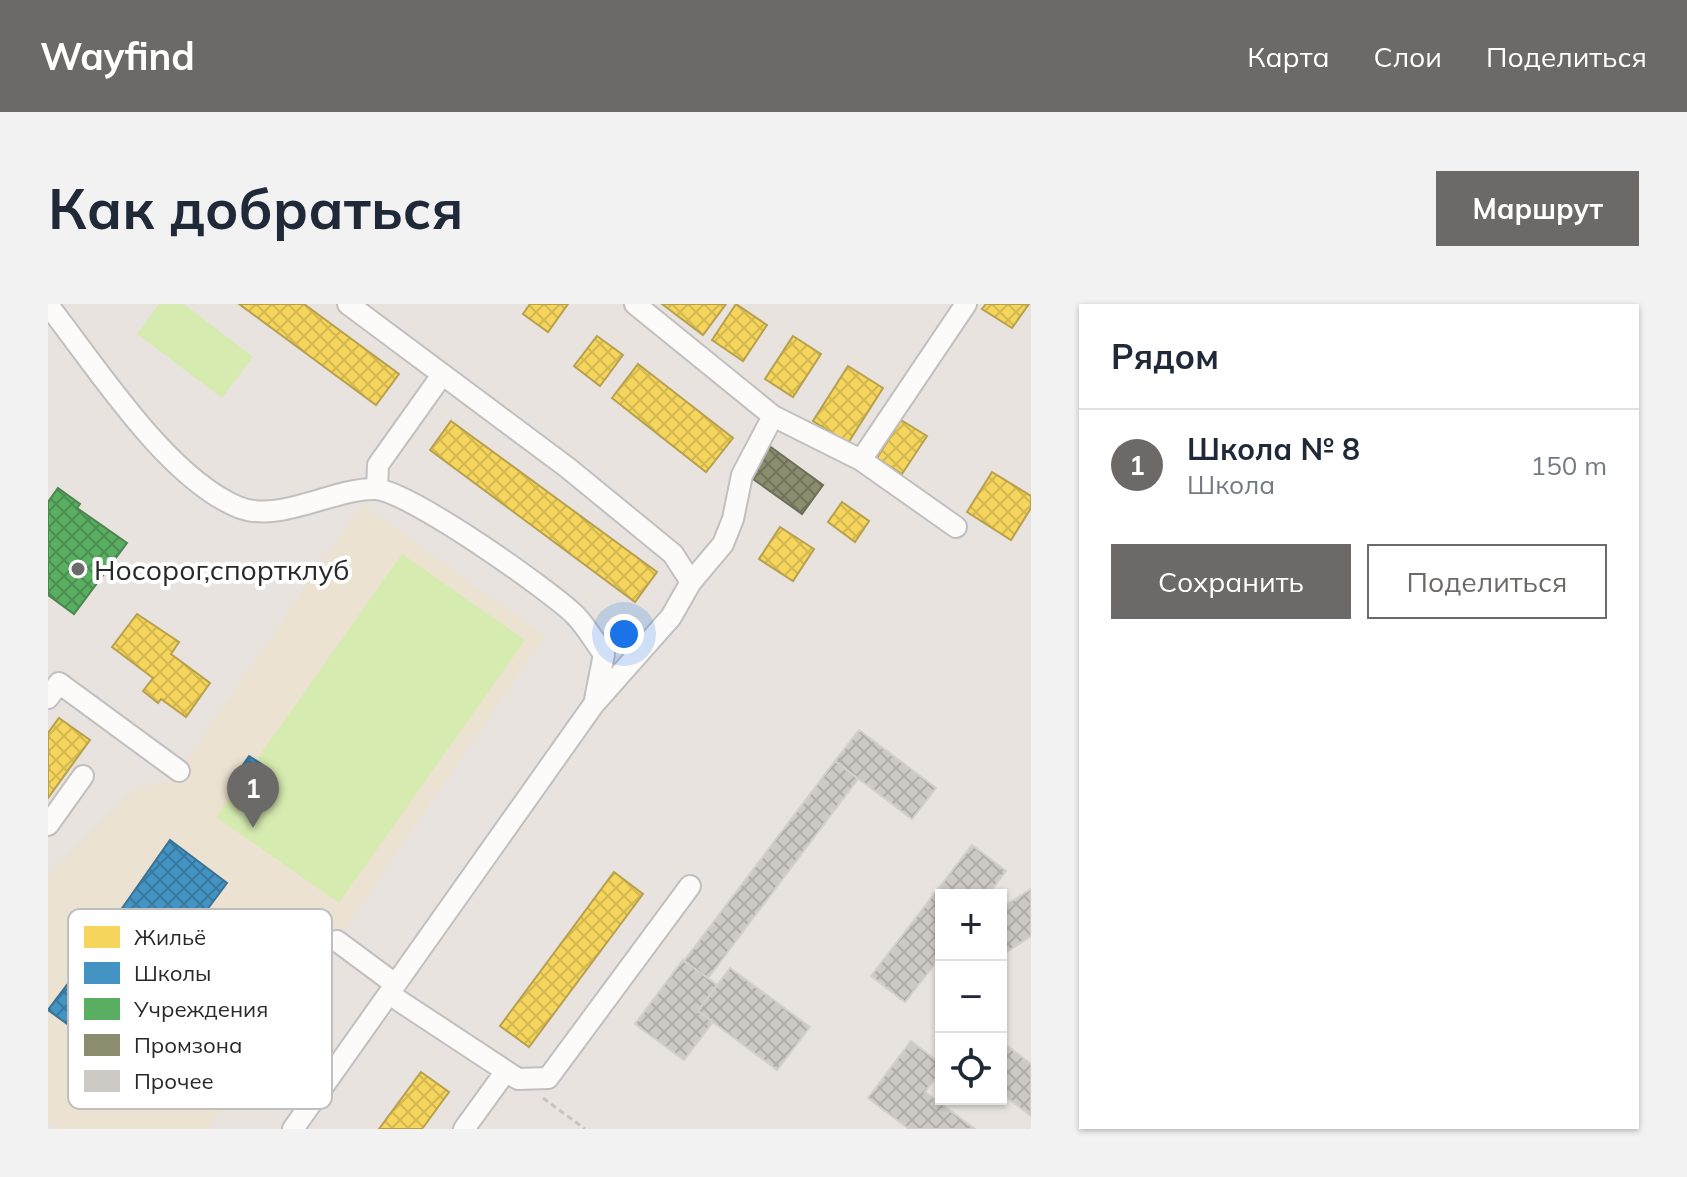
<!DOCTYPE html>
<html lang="ru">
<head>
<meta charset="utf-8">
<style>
  body { margin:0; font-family:Mulish,sans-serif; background:#f2f2f3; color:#1f2937 }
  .controls { position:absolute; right:24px; bottom:24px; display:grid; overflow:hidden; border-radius:0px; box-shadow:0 2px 6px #0004 }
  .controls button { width:72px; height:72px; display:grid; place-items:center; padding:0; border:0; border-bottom:2px solid #e0e1e3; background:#fff; color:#1f2937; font:40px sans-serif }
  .you { position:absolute; left:576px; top:330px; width:28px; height:28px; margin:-20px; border:6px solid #fff; border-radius:50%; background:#1a73e8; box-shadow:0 0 0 12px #1a73e833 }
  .badge { display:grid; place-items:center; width:52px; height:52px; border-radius:50%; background:#6c6a68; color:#fff; font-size:26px; font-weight:700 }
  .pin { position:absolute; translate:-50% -66px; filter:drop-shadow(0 2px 4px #0008) }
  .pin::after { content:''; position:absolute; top:42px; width:28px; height:24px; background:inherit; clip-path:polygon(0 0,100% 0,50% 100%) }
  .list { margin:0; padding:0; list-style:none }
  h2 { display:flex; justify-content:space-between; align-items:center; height:104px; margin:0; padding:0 32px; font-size:34px }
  h2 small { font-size:26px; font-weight:400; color:#747a83 }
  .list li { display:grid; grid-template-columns:52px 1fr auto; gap:24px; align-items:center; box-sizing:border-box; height:112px; padding:0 32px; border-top:2px solid #e0e1e3 }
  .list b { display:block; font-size:30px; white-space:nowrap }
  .list p { margin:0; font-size:26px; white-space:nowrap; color:#747a83 }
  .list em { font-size:26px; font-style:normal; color:#747a83 }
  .actions { display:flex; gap:16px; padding:24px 32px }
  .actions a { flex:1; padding:18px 0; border:2px solid #6c6a68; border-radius:0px; text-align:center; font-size:28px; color:#6c6a68 }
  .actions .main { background:#6c6a68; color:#fff }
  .icon { flex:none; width:44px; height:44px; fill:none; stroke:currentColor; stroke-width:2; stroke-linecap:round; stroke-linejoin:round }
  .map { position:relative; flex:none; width:983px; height:825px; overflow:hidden; border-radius:0px }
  header { display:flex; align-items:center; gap:48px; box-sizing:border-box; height:112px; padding:0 40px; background:#6c6a68; color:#fff }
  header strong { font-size:38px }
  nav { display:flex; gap:44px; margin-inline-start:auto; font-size:28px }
  .intro { display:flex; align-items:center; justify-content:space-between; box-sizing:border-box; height:192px; padding:0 48px }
  h1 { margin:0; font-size:56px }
  .button { padding:20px 36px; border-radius:0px; background:#6c6a68; color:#fff; font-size:28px; font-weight:700 }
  main { display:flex; gap:48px; padding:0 48px }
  aside { flex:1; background:#fff; border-radius:0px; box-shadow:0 2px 6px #0004 }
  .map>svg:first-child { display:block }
</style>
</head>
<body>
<header>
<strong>Wayfind</strong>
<nav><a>Карта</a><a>Слои</a><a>Поделиться</a></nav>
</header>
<div class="intro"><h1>Как добраться</h1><a class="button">Маршрут</a></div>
<main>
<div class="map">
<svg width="983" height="825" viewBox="0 0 983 825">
  <defs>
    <pattern id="homes-cross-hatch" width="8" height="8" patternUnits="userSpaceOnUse" patternTransform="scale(2)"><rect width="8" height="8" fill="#f6d55c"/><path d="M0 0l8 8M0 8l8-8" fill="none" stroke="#d3b750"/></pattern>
    <pattern id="schools-cross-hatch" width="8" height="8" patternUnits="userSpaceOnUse" patternTransform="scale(2)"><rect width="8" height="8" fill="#4393c3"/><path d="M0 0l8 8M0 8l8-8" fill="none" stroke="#38789e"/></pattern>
    <pattern id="public-cross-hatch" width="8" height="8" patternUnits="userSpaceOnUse" patternTransform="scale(2)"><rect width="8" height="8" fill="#5aae61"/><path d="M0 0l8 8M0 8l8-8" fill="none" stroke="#4a8e50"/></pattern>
    <pattern id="industry-cross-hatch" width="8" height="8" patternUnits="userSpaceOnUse" patternTransform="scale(2)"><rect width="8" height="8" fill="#8c8c6e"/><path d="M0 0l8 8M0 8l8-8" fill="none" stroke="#72725a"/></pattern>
    <pattern id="building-cross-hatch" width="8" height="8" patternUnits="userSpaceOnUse" patternTransform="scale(2)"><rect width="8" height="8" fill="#cdc9c5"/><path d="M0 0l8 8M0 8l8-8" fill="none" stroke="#b0ada9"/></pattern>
  </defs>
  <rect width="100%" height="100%" fill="#e8e3de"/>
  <path fill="#ece2d1" d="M314 200 497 332 160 825H10L0 818V570L82 487 126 474Z"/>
  <path fill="#d6ebb0" d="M111 0H136L205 53 174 94 89 30Z
    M354 250 477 336 291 599 168 513Z"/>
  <path fill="url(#homes-cross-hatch)" stroke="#b8a14d" stroke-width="2" d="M191 0H256L351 70 328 101Z
    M482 0H520L500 28 475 10Z
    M614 0H678L655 31Z
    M688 0 719 21 695 57 664 36Z
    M938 0H981L964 24 934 5Z
    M549 32 575 51 552 82 526 62Z
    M745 32 773 50 745 93 717 75Z
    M590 60 685 134 658 168 564 94Z
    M800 62 835 84 800 139 765 117Z
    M853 116 879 132 854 170 829 154Z
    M403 117 609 268 587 298 382 146Z
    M944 168 983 192V204L963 236 919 208Z
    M794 198 821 217 807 238 780 218Z
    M732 223 766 245 745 277 711 255Z
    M89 310 131 338 123 350 162 379 138 413 113 395 110 399 95 387 105 374 64 343Z
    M11 414 42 436 0 494V429Z
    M566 568 595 590 481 743 452 722Z
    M373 768 401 788 374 825H331Z"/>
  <path fill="url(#schools-cross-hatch)" stroke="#3b7395" stroke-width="2" d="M201 452 215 461 200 483 186 474Z
    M122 536 179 579 141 630 182 658 216 610 245 631 195 702 124 653 73 724 118 758 129 746 152 762 125 797 0 706 21 678 55 701 104 636 70 610Z"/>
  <path fill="url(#public-cross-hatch)" stroke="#4b8650" stroke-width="2" d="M10 184 32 200 29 204 79 239 26 310 0 291V198Z"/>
  <path fill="url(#industry-cross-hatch)" stroke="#6e6e59" stroke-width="2" d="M720 141 775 181 754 210 698 170Z"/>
  <path fill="url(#building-cross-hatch)" stroke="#d3cfca" stroke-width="2" d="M811 426 888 484 864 515 787 457Z
    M787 457 810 475 660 674 636 657Z
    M924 541 958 567 940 591H893V652L857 698 823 672Z
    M983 585V632L953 652V604Z
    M635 656 669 681 650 707 665 718 636 756 587 720Z
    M682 664 762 723 729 766 650 707Z
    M863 737 893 760V767L877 788 927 825H861L820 794Z
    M953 737 983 760V812L953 789Z"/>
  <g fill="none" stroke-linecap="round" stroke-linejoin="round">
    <defs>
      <path id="minor" d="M300 0 520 164 625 250 643 278
        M587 0 725 112 813 156 908 223
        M0 1C48 62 118 173 190 203 231 220 285 184 327 185 360 186 500 285 527 311 538 322 546 337 556 350L547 396
        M813 156 918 0
        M329 185 330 161 394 71
        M0 394 11 379 131 467
        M0 521 35 472
        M289 637 347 680
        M341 690 470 775 500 774 642 582
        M245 825 546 400 623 313 643 278 675 240 685 215 694 171 725 112
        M416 825 458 767"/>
    </defs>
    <use href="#minor" stroke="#c1bfc0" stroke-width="24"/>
    <path stroke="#c4c4c3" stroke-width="3" stroke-dasharray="6 4" stroke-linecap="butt" d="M495 794 537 825"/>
    <use href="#minor" stroke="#fcfbfa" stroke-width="20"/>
  </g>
  <circle fill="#6c6a68" stroke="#fff" stroke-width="3" cx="30" cy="265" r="8"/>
  <g text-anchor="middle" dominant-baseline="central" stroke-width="8" stroke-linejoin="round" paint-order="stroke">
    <g font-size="28" fill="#292929" stroke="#fff" text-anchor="start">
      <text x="46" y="265">Носорог,спортклуб</text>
    </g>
  </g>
  <rect x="20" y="605" width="264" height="200" rx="12" fill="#fff" stroke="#bfbfbf" stroke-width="2"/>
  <rect x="36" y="622" width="36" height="22" fill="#f6d55c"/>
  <rect x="36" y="658" width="36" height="22" fill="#4393c3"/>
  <rect x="36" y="694" width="36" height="22" fill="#5aae61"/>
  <rect x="36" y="730" width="36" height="22" fill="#8c8c6e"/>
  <rect x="36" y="766" width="36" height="22" fill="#cdc9c5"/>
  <g font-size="22" fill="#292929">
    <text x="86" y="641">Жильё</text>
    <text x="86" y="677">Школы</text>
    <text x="86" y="713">Учреждения</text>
    <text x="86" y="749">Промзона</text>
    <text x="86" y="785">Прочее</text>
  </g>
</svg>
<div class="controls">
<button>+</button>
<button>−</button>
<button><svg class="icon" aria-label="locate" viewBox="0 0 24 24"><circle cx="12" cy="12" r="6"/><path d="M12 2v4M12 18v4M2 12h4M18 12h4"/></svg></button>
</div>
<div class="you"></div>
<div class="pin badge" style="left:205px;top:524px">1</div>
</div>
<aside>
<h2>Рядом<small></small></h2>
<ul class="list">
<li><span class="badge">1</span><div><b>Школа № 8</b><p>Школа</p></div><em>150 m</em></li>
</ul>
<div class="actions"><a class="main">Сохранить</a><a>Поделиться</a></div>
</aside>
</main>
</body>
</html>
